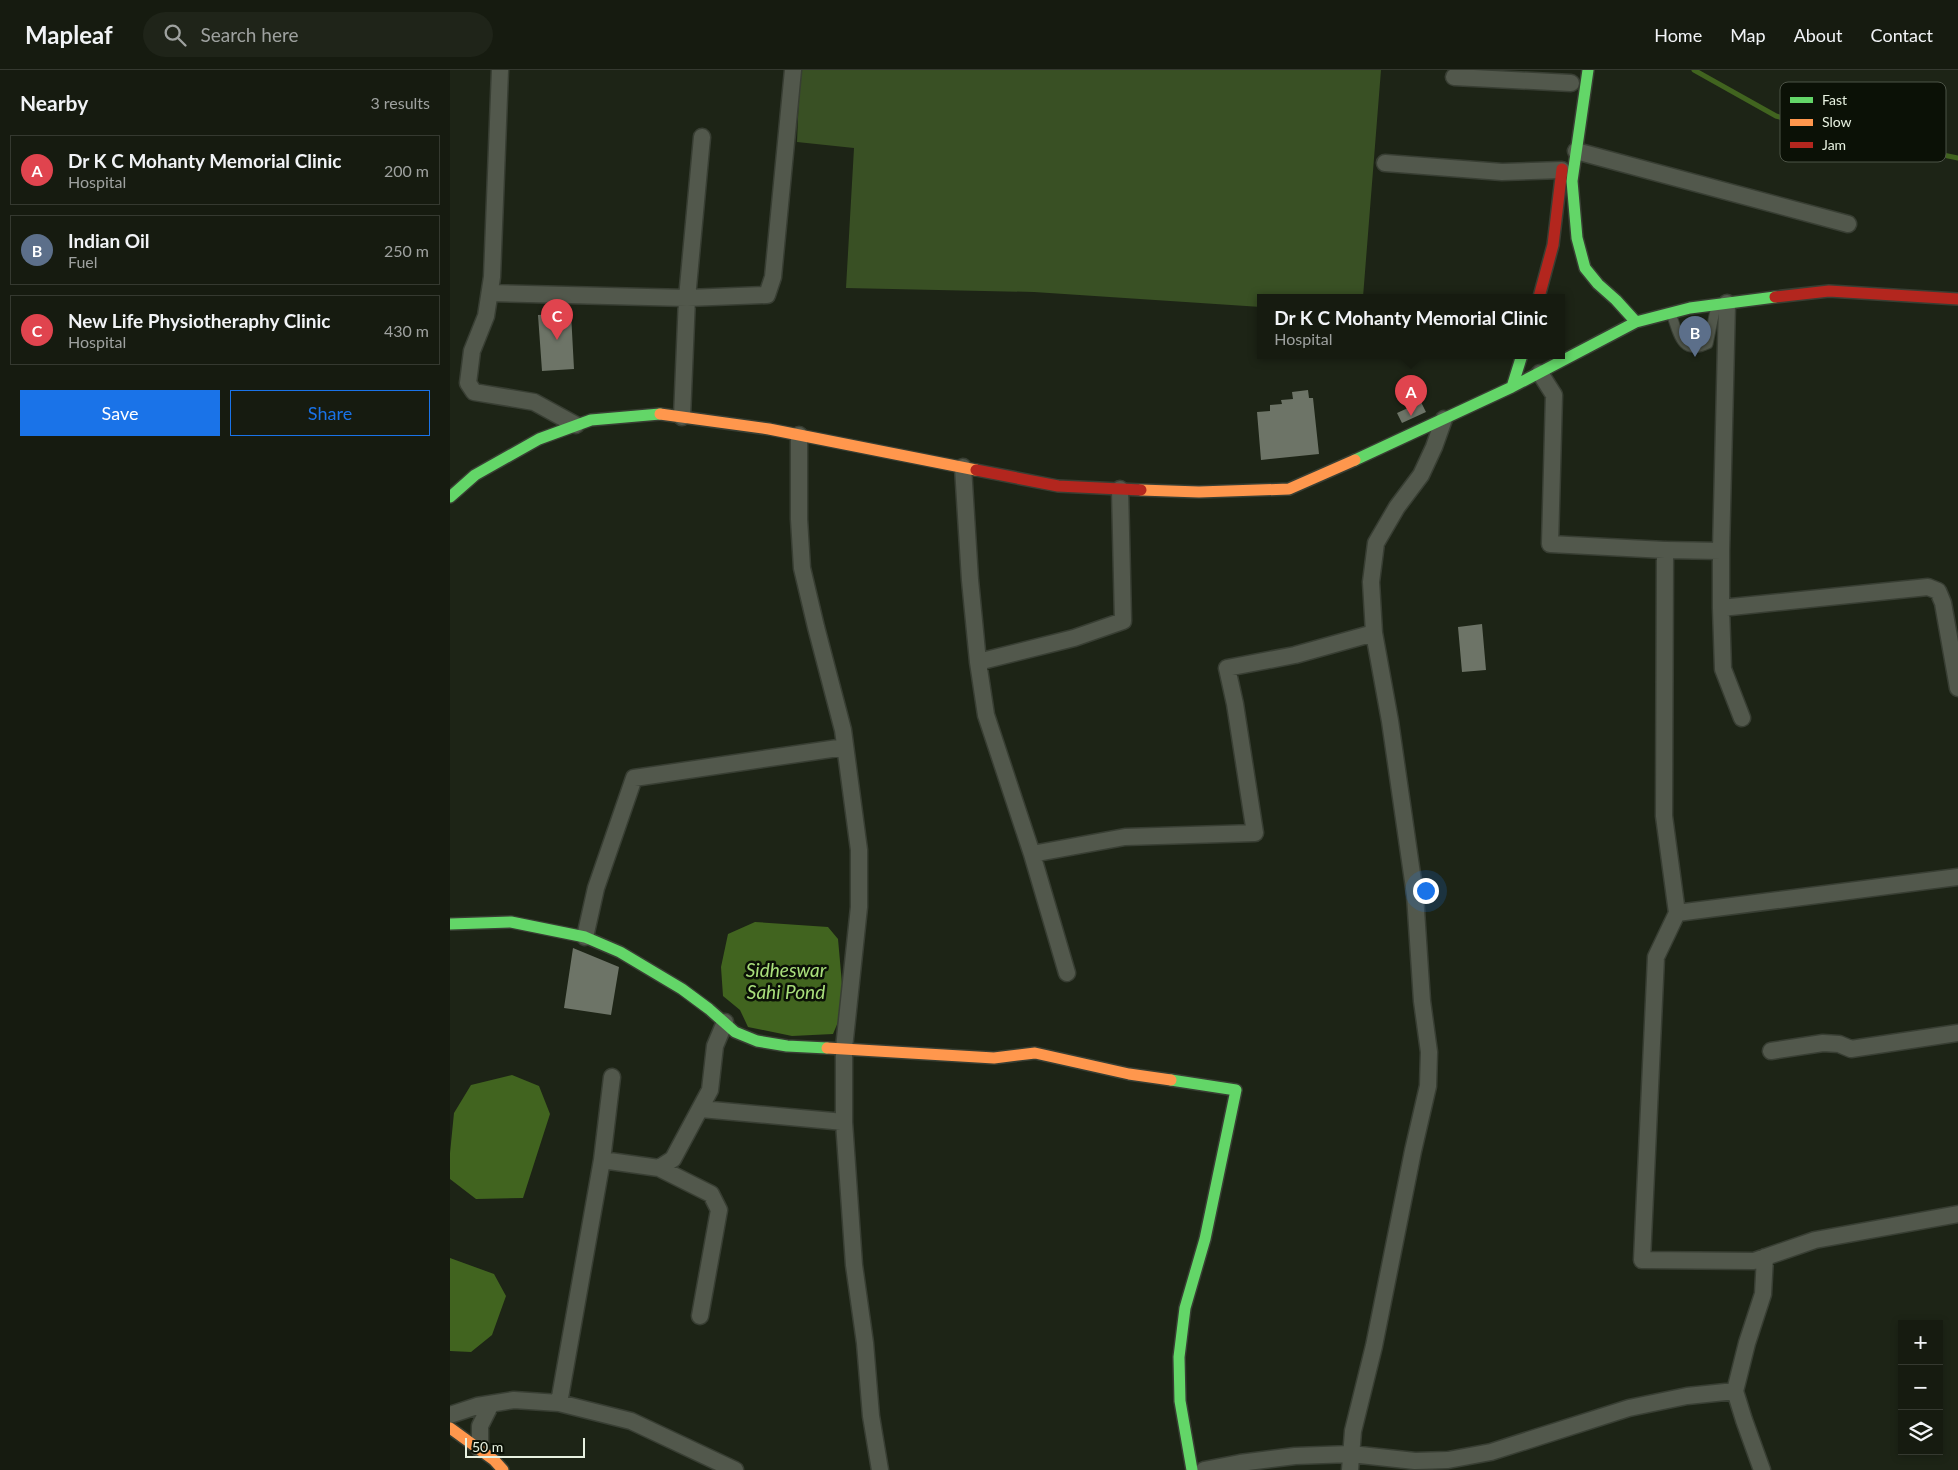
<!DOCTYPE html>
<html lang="en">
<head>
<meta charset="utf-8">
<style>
  body { margin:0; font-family:Lato,sans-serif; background:#1f2419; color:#f1f3f6 }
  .controls { position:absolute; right:15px; bottom:15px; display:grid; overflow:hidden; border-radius:0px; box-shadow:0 2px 8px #0003 }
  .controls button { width:45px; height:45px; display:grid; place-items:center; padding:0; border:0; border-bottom:1px solid #353930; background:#161b10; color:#f1f3f6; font:25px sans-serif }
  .scale { position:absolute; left:15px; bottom:12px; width:120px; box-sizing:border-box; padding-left:5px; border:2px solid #e7f1e0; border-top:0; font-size:14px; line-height:18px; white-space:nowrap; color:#e7f1e0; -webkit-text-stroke:4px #0b1106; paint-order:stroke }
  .you { position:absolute; left:975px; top:820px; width:18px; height:18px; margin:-12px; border:4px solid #fff; border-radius:50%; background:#1a73e8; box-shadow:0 0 0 8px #1a73e833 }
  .badge { display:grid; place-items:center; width:32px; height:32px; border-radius:50%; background:#1a73e8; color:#fff; font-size:16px; font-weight:700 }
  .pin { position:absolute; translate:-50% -41px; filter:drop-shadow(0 1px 2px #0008) }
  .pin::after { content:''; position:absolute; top:26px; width:18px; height:15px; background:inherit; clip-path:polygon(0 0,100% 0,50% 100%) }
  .popup { position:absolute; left:807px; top:224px; width:308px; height:65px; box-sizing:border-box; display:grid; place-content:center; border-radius:0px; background:#161b10; filter:drop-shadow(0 1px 4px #0005); font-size:16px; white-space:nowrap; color:#9ea19f }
  .popup b { font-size:19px; color:#f1f3f6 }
  .popup::after { content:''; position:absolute; left:50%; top:100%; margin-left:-10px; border:10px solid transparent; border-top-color:#161b10 }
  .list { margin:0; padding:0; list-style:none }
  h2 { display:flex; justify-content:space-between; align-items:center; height:65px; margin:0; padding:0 20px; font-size:21px }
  h2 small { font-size:16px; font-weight:400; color:#9ea19f }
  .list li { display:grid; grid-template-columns:32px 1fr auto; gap:15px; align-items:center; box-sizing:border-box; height:70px; margin:0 10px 10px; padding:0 10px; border:1px solid #353930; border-radius:0px }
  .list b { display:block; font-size:19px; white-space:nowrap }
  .list p { margin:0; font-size:16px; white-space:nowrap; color:#9ea19f }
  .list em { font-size:16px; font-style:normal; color:#9ea19f }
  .actions { display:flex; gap:10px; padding:15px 20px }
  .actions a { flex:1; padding:11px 0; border:1px solid #1a73e8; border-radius:0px; text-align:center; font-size:18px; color:#1a73e8 }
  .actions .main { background:#1a73e8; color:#fff }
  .icon { flex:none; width:28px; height:28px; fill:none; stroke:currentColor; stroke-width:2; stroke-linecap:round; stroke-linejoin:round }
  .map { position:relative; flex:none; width:1508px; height:1400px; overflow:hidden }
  header { display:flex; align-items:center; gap:30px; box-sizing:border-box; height:70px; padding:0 25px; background:#161b10; border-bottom:1px solid #353930 }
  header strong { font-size:24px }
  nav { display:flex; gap:28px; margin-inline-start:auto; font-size:18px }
  .search { width:350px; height:45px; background:#1f2419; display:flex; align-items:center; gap:12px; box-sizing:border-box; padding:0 18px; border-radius:28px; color:#9ea19f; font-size:19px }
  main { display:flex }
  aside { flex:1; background:#161b10 }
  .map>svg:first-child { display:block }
</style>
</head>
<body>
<header>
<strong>Mapleaf</strong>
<div class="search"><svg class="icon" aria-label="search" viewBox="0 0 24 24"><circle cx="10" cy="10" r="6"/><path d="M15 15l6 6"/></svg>Search here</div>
<nav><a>Home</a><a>Map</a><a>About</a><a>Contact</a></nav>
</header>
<main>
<aside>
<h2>Nearby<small>3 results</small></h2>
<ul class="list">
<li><span class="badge" style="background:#e0444e">A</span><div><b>Dr K C Mohanty Memorial Clinic</b><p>Hospital</p></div><em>200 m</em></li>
<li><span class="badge" style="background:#5c6f8a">B</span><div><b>Indian Oil</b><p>Fuel</p></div><em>250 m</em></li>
<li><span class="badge" style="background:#e0444e">C</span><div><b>New Life Physiotheraphy Clinic</b><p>Hospital</p></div><em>430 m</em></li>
</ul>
<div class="actions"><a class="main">Save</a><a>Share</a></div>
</aside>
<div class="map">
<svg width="1508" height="1400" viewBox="0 0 1508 1400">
  <rect width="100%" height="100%" fill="#1d2416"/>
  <path fill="#395024" d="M350 0H931L913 227H811V237L584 222 396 218 404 78 347 72Z"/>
  <path fill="#41641f" d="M305 852 378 857 388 869 393 925 391 945 383 964 342 966 298 957 290 940 273 926 271 897 278 864Z
    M62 1005 89 1016 100 1044 73 1128 26 1129 0 1109V1083L4 1043 21 1015Z
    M0 1188 44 1204 56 1226 42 1265 21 1282 0 1281Z"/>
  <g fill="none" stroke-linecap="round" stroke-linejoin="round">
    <path stroke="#41641f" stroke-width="5" d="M1244 0 1326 46 1372 60 1508 88"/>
  </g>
  <path fill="#6d7467" d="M121 243 124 299 92 301 88 245Z
    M858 320 859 328H863L869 384 811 390 807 342 820 341V335L832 334 831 330 843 329 842 322Z
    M971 332 976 342 952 353 947 343Z
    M1032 554 1036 600 1012 602 1008 557Z
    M123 878 169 897 161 945 114 938Z"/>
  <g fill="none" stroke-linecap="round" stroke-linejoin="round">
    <defs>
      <path id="lane" d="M1221 243C1228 263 1231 287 1258 274L1266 236"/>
      <path id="street" d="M50 0 42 207 36 246 22 281 18 313 24 322 84 332 126 355
        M1004 7 1121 13
        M1126 81 1398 154
        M935 93 1052 102 1112 100
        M40 223 237 228 317 225 323 207 343 0
        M1090 303 1104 325 1100 474 1215 480 1214 746 1227 843 1508 807
        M232 347 237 228 252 67
        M349 365V449L352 498 366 557 393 660 409 780V837L394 978V1052L404 1195 415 1273 421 1346 430 1400
        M513 397 520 510 528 592 536 645 582 784 617 903
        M1216 480 1271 481 1277 233
        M1271 481V538L1478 517 1488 521 1493 533 1508 618
        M1271 538 1273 599 1292 648
        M528 592 624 568 673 551 670 419
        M582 784 675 767 805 763 785 634 777 598 845 585 924 563
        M1227 843 1206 887 1192 1190 1304 1191 1365 1170 1508 1144
        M135 867 146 818 184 708 395 677
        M1321 981 1373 973 1389 974 1401 979 1508 963
        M251 1039 394 1052
        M152 1090 209 1098 223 1089 260 1020 265 976 275 952
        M209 1098 261 1124 269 1140 250 1246
        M1285 1321 1294 1350 1312 1400
        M109 1333 152 1090 162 1007
        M0 1345 27 1336 64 1330 109 1333 181 1351 285 1400
        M30 1379V1356L41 1334
        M754 1400 790 1393 845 1386 901 1384 965 1391 998 1390 1041 1382 1179 1338 1237 1326 1285 1321 1297 1273 1313 1224 1315 1187
        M900 1400 903 1361 924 1276 963 1081 978 1016 979 982 972 931 965 825 940 651 924 563 921 512 926 473 947 437 971 405 984 377 994 349"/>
      <path id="fast" d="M1138 0 1122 111 1127 168 1135 198 1148 214 1166 230 1186 252
        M1062 317 1072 285
        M905 390 1062 317 1186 252 1240 238 1325 227
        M0 427 25 405 89 369 141 350 210 344
        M0 854 61 852 135 867 170 882 232 919 259 939 285 962 307 971 337 976 377 978
        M721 1010 786 1020 755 1169 735 1238 729 1287 730 1331 742 1400"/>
      <path id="slow" d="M210 344 319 359 526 400
        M691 420 749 422 839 419 905 390
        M377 978 544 988 585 983 679 1004 721 1010
        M0 1358 44 1390 53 1400"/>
      <path id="jam" d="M1089 227 1103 175 1112 99
        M1325 227 1379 221 1508 229
        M526 400 608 416 691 420"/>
    </defs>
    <use href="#lane" stroke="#383e33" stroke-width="11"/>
    <use href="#street" stroke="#383e33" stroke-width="19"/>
    <use href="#fast" stroke="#383e33" stroke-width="14"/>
    <use href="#slow" stroke="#383e33" stroke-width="14"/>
    <use href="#jam" stroke="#383e33" stroke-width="14"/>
    <use href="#lane" stroke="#52584c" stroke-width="9"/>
    <use href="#street" stroke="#52584c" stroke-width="16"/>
    <use href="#fast" stroke="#63d668" stroke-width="11"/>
    <use href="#slow" stroke="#ff974d" stroke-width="11"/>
    <use href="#jam" stroke="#b3261e" stroke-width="11"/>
  </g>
  <g text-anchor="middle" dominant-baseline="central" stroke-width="5" stroke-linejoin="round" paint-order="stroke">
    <g font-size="19" font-style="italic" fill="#aae07c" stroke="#0b1106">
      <text x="336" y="899">Sidheswar<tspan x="336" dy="22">Sahi Pond</tspan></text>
    </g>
  </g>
  <rect x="1330" y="12" width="166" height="80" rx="8" fill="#0b1106" stroke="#4d5447" stroke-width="1"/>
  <rect x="1340" y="27" width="23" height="6" fill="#63d668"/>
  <rect x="1340" y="49" width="23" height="7" fill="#ff974d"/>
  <rect x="1340" y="72" width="23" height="6" fill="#b3261e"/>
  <g font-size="14" fill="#e7f1e0">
    <text x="1372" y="35">Fast</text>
    <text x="1372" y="57">Slow</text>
    <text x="1372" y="80">Jam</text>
  </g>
</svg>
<div class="controls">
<button>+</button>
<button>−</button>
<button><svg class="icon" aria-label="layers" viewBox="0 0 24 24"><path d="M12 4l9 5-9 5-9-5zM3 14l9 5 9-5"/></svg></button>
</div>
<div class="scale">50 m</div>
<div class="you"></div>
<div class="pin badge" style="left:961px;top:346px;background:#e0444e">A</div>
<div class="popup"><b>Dr K C Mohanty Memorial Clinic</b>Hospital</div>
<div class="pin badge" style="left:1245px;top:287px;background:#5c6f8a">B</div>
<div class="pin badge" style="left:107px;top:270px;background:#e0444e">C</div>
</div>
</main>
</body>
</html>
